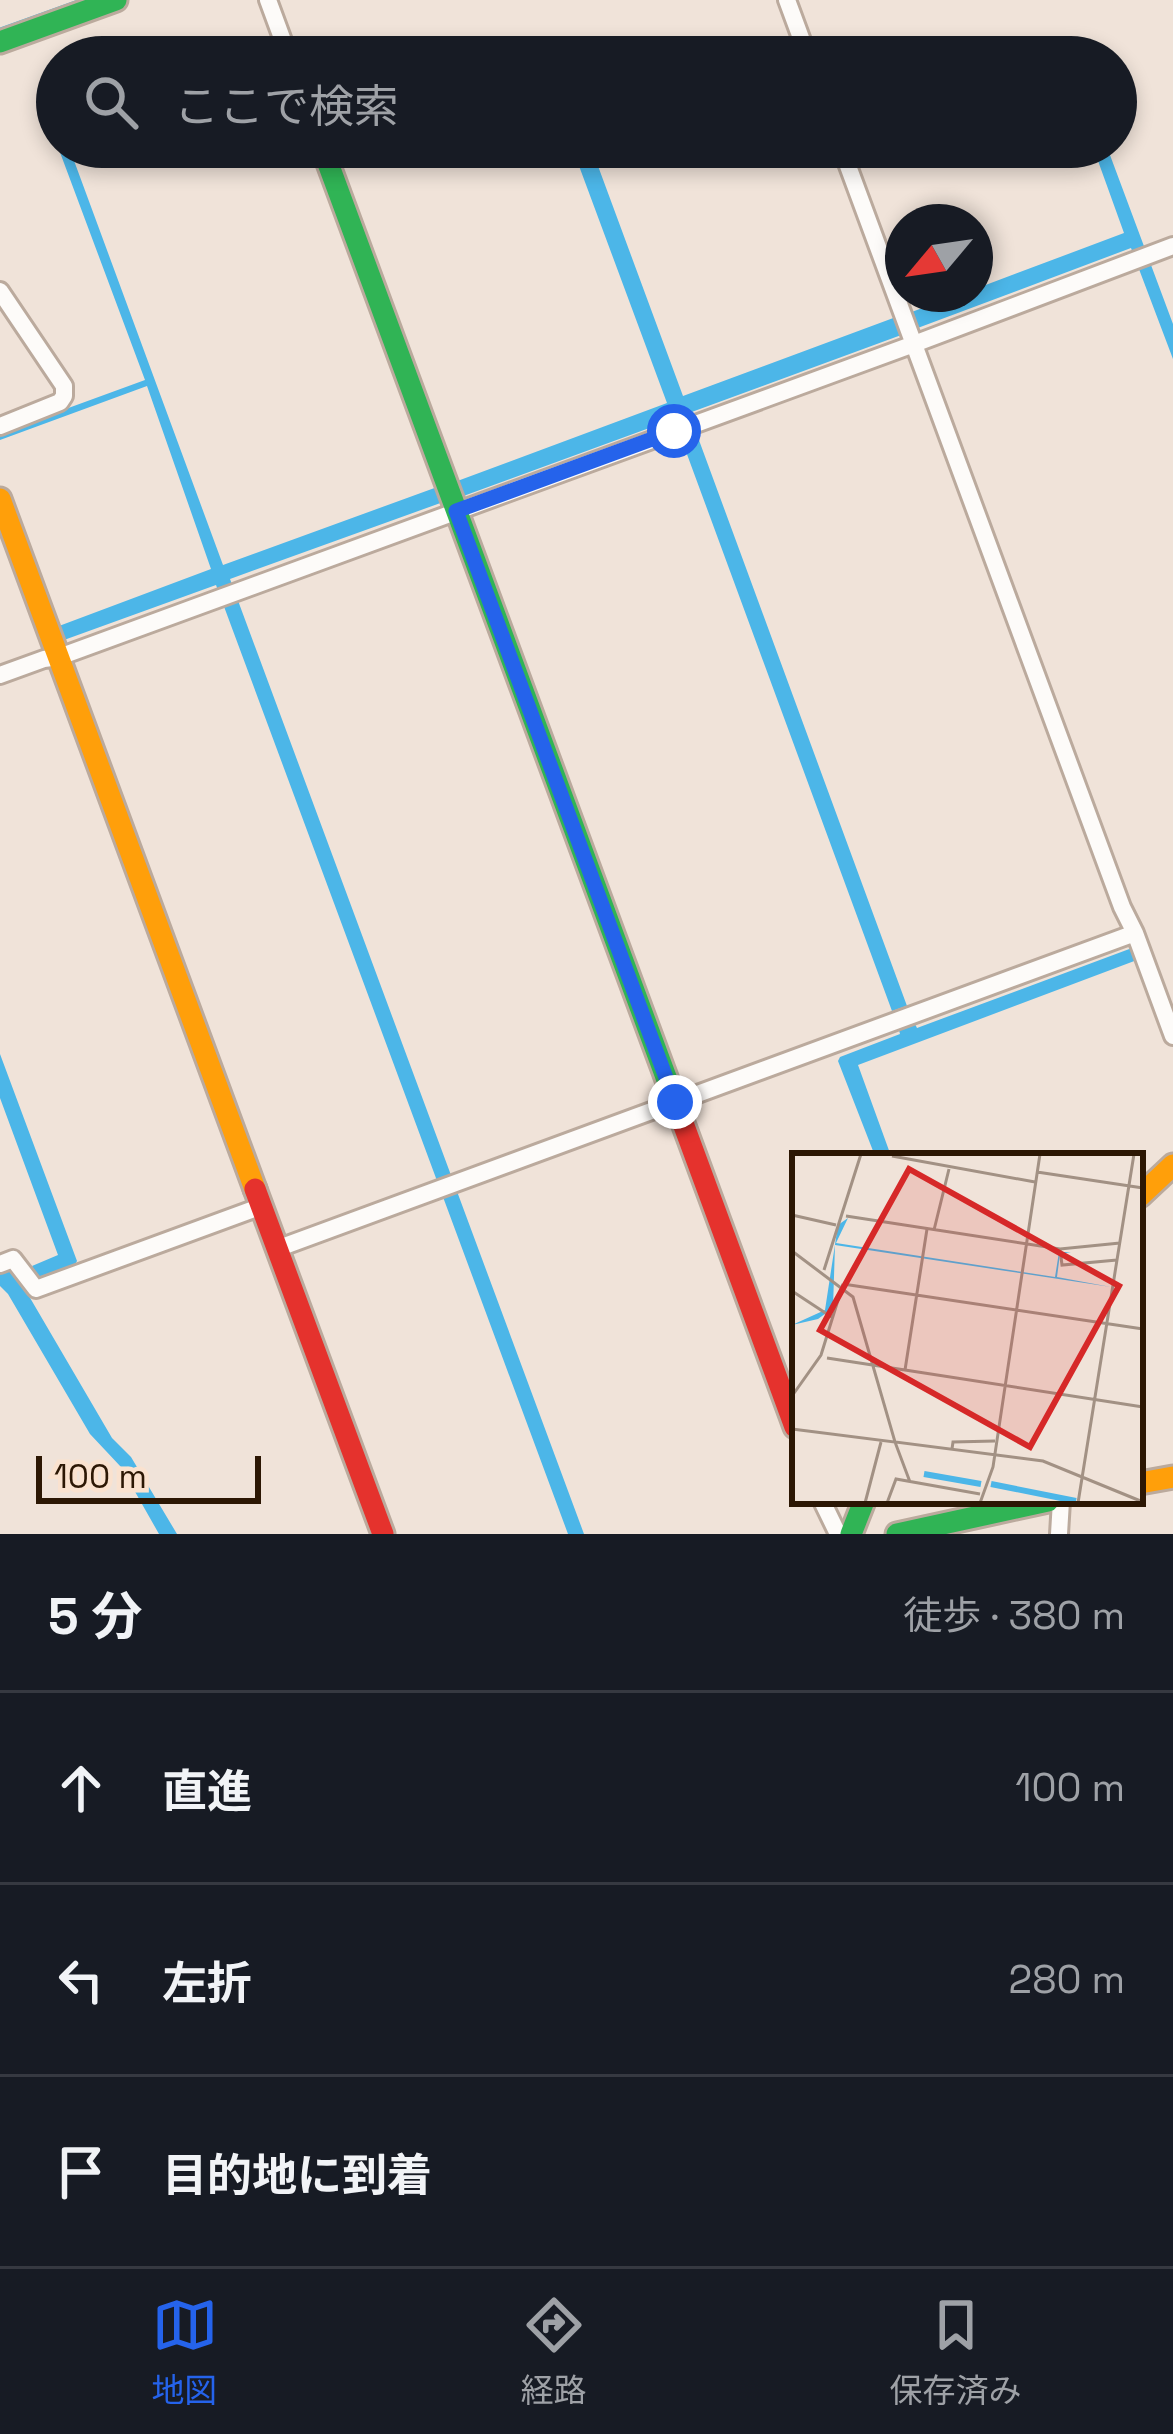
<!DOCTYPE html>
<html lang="ja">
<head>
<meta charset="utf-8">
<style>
  :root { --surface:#171b24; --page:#20242c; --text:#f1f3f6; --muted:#9ea1a6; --line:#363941; --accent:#2563eb }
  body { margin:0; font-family:"Space Grotesk","Noto Sans JP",sans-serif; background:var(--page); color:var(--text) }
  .compass { position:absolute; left:885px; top:204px; width:108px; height:108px; border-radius:50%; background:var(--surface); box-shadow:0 6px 18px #0003; rotate:241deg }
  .scale { position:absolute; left:36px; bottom:30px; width:225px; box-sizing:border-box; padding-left:12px; border:6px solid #2c1704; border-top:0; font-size:33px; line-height:42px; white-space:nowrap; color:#2c1704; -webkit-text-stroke:9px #fae2cf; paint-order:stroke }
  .stop { position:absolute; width:36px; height:36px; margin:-27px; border:9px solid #2563eb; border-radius:50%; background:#fff }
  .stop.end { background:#2563eb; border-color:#fff; box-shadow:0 3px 12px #0008 }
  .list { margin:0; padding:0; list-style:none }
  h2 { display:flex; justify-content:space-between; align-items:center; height:156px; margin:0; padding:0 48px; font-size:51px }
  h2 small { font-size:39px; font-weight:400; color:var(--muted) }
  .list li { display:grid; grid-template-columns:78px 1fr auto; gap:36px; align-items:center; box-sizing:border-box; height:192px; padding:0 48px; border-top:3px solid var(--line) }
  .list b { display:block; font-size:45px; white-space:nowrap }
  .list em { font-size:39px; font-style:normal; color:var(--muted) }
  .icon { flex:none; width:66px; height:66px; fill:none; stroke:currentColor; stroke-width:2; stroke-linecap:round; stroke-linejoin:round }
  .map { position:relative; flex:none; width:1173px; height:1534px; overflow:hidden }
  .search { position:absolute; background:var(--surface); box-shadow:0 6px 18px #0003; left:36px; right:36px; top:36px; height:132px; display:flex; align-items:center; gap:30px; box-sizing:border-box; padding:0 42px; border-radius:66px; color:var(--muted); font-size:45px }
  .sheet { height:732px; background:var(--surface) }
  nav { display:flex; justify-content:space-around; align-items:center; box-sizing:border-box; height:168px; border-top:3px solid var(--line); background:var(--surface); font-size:33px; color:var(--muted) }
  nav a { display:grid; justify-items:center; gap:6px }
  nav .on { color:var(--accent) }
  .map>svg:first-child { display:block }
</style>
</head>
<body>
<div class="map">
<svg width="1173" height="1534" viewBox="0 0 1173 1534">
  <rect width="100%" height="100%" fill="#f0e3d9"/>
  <path fill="#4cb6e8" d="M 58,147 L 69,147 L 223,565 L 440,486 L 446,501 L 230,579 L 584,1534 L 568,1534 L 216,585 L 64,640 L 59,626 L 211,569 L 147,386 L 0,440 L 0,433 L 145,380 Z
    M 572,147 L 591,147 L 683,396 L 896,317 L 904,334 L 689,413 L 907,1006 L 892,1011 L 674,419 L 458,498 L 452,483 L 667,403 Z
    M 1093,147 L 1107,147 L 1173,324 L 1173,359 L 1131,248 L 915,329 L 909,313 L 960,294 L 975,294 L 975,289 L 1124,233 Z
    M 1132,948 L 1137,960 L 858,1065 L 891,1156 L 875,1156 L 838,1061 L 840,1057 L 900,1034 L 898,1026 L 913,1020 L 917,1028 Z
    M 0,1054 L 77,1261 L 73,1268 L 40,1281 L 32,1266 L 58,1255 L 0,1098 Z
    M 0,1271 L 13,1271 L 19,1279 L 112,1438 L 131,1457 L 177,1534 L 159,1534 L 121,1467 L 90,1434 L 8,1294 L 0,1286 Z"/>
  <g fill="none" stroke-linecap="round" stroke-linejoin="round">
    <path stroke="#4cb6e8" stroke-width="4.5" d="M 0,30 L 83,0"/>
    <g stroke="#bbaa9d" stroke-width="22">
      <path id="street" d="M 268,0 L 289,57
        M 787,0 L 808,57
        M 841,147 L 1122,907 L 1135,933
        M 0,291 L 64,386 L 64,396 L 60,402 L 0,426
        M 0,675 L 44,659 L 59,657 L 914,344 L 1173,246
        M 279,1248 L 1135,933 L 1173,1036
        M 0,1264 L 13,1259 L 36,1289 L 262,1206
        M 822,1501 L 838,1534
        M 1059,1534 L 1061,1501"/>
    </g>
    <g stroke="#bbaa9d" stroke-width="27">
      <path id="fast" d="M 0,42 L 116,0
        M 322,147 L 680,1115
        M 851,1534 L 864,1501
        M 897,1534 L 1048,1501"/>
    </g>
    <g stroke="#bbaa9d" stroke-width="27">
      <path id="slow" d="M 0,499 L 255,1189
        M 1140,1196 L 1173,1165
        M 1140,1483 L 1173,1477"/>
    </g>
    <g stroke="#bbaa9d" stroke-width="27">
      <path id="jam" d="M 680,1115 L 795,1427
        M 255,1189 L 383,1534"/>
    </g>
    <use href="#street" stroke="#fdfbf9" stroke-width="16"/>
    <use href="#fast" stroke="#30b455" stroke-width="21"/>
    <use href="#slow" stroke="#ff9f0a" stroke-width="21"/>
    <use href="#jam" stroke="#e5322d" stroke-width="21"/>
  </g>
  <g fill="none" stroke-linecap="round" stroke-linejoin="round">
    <path stroke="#2563eb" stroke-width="15" d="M 674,431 L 456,511 L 675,1102"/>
  </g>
  <g transform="translate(792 1153)">
    <rect width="351" height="351" fill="#f0e3d9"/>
    <path d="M 56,65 L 44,90 L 263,124 L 267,99 L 279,99 L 268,101 L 265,124 L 319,134 L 43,92 L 41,155 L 26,166 L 0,172 L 33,157 L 46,72 Z" fill="#4cb6e8"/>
    <path fill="none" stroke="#4cb6e8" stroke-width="6" d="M 132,321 L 189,331M 199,331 L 284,348"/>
    <path fill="none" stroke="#a29184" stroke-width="3" d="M 100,3 L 243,29M 245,19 L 351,35M 0,62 L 44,72M 54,63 L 268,96 L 328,90M 142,77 L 157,16M 268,96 L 270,112 L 325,107M 0,98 L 61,144 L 103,289 L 251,308 L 351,349M 32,117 L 69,1M 51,131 L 351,176M 0,138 L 41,165M 35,205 L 113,217 L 135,76M 113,217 L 351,254M 0,243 L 29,202 L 51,131M 0,276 L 103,289 L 118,329M 160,296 L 161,289 L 203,288M 73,350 L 89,289M 95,350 L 104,326 L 188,341M 188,350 L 201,314 L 248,1M 286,350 L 342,1"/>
    <path fill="#d62828" fill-opacity="0.15" stroke="#d62828" stroke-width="6" d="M 117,16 L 327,133 L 238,294 L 28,177 Z"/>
    <rect width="351" height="351" fill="none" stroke="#2c1704" stroke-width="6"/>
  </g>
</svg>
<svg class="compass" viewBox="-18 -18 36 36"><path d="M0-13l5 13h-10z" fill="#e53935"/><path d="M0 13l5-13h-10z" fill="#9ea1a6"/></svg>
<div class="scale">100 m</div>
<div class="stop" style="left:674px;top:431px"></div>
<div class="stop end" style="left:675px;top:1102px"></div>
<div class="search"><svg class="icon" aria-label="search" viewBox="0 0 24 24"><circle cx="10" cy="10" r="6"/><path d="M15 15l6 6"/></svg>ここで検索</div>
</div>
<section class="sheet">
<h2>5 分<small>徒歩 · 380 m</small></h2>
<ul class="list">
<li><svg class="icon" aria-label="ahead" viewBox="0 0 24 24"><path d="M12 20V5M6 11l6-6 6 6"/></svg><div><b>直進</b></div><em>100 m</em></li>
<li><svg class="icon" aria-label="left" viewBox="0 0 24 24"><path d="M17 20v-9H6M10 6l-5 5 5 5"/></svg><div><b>左折</b></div><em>280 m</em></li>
<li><svg class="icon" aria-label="arrive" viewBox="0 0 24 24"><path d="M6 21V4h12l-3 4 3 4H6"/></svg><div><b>目的地に到着</b></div></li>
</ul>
</section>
<nav>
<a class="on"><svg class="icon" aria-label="map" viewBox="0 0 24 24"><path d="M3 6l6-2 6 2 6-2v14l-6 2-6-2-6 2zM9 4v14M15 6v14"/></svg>地図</a>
<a><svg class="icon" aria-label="directions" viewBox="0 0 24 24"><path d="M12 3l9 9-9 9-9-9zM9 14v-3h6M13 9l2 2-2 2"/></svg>経路</a>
<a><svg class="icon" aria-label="saved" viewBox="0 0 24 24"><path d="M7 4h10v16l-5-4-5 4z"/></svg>保存済み</a>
</nav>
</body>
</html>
